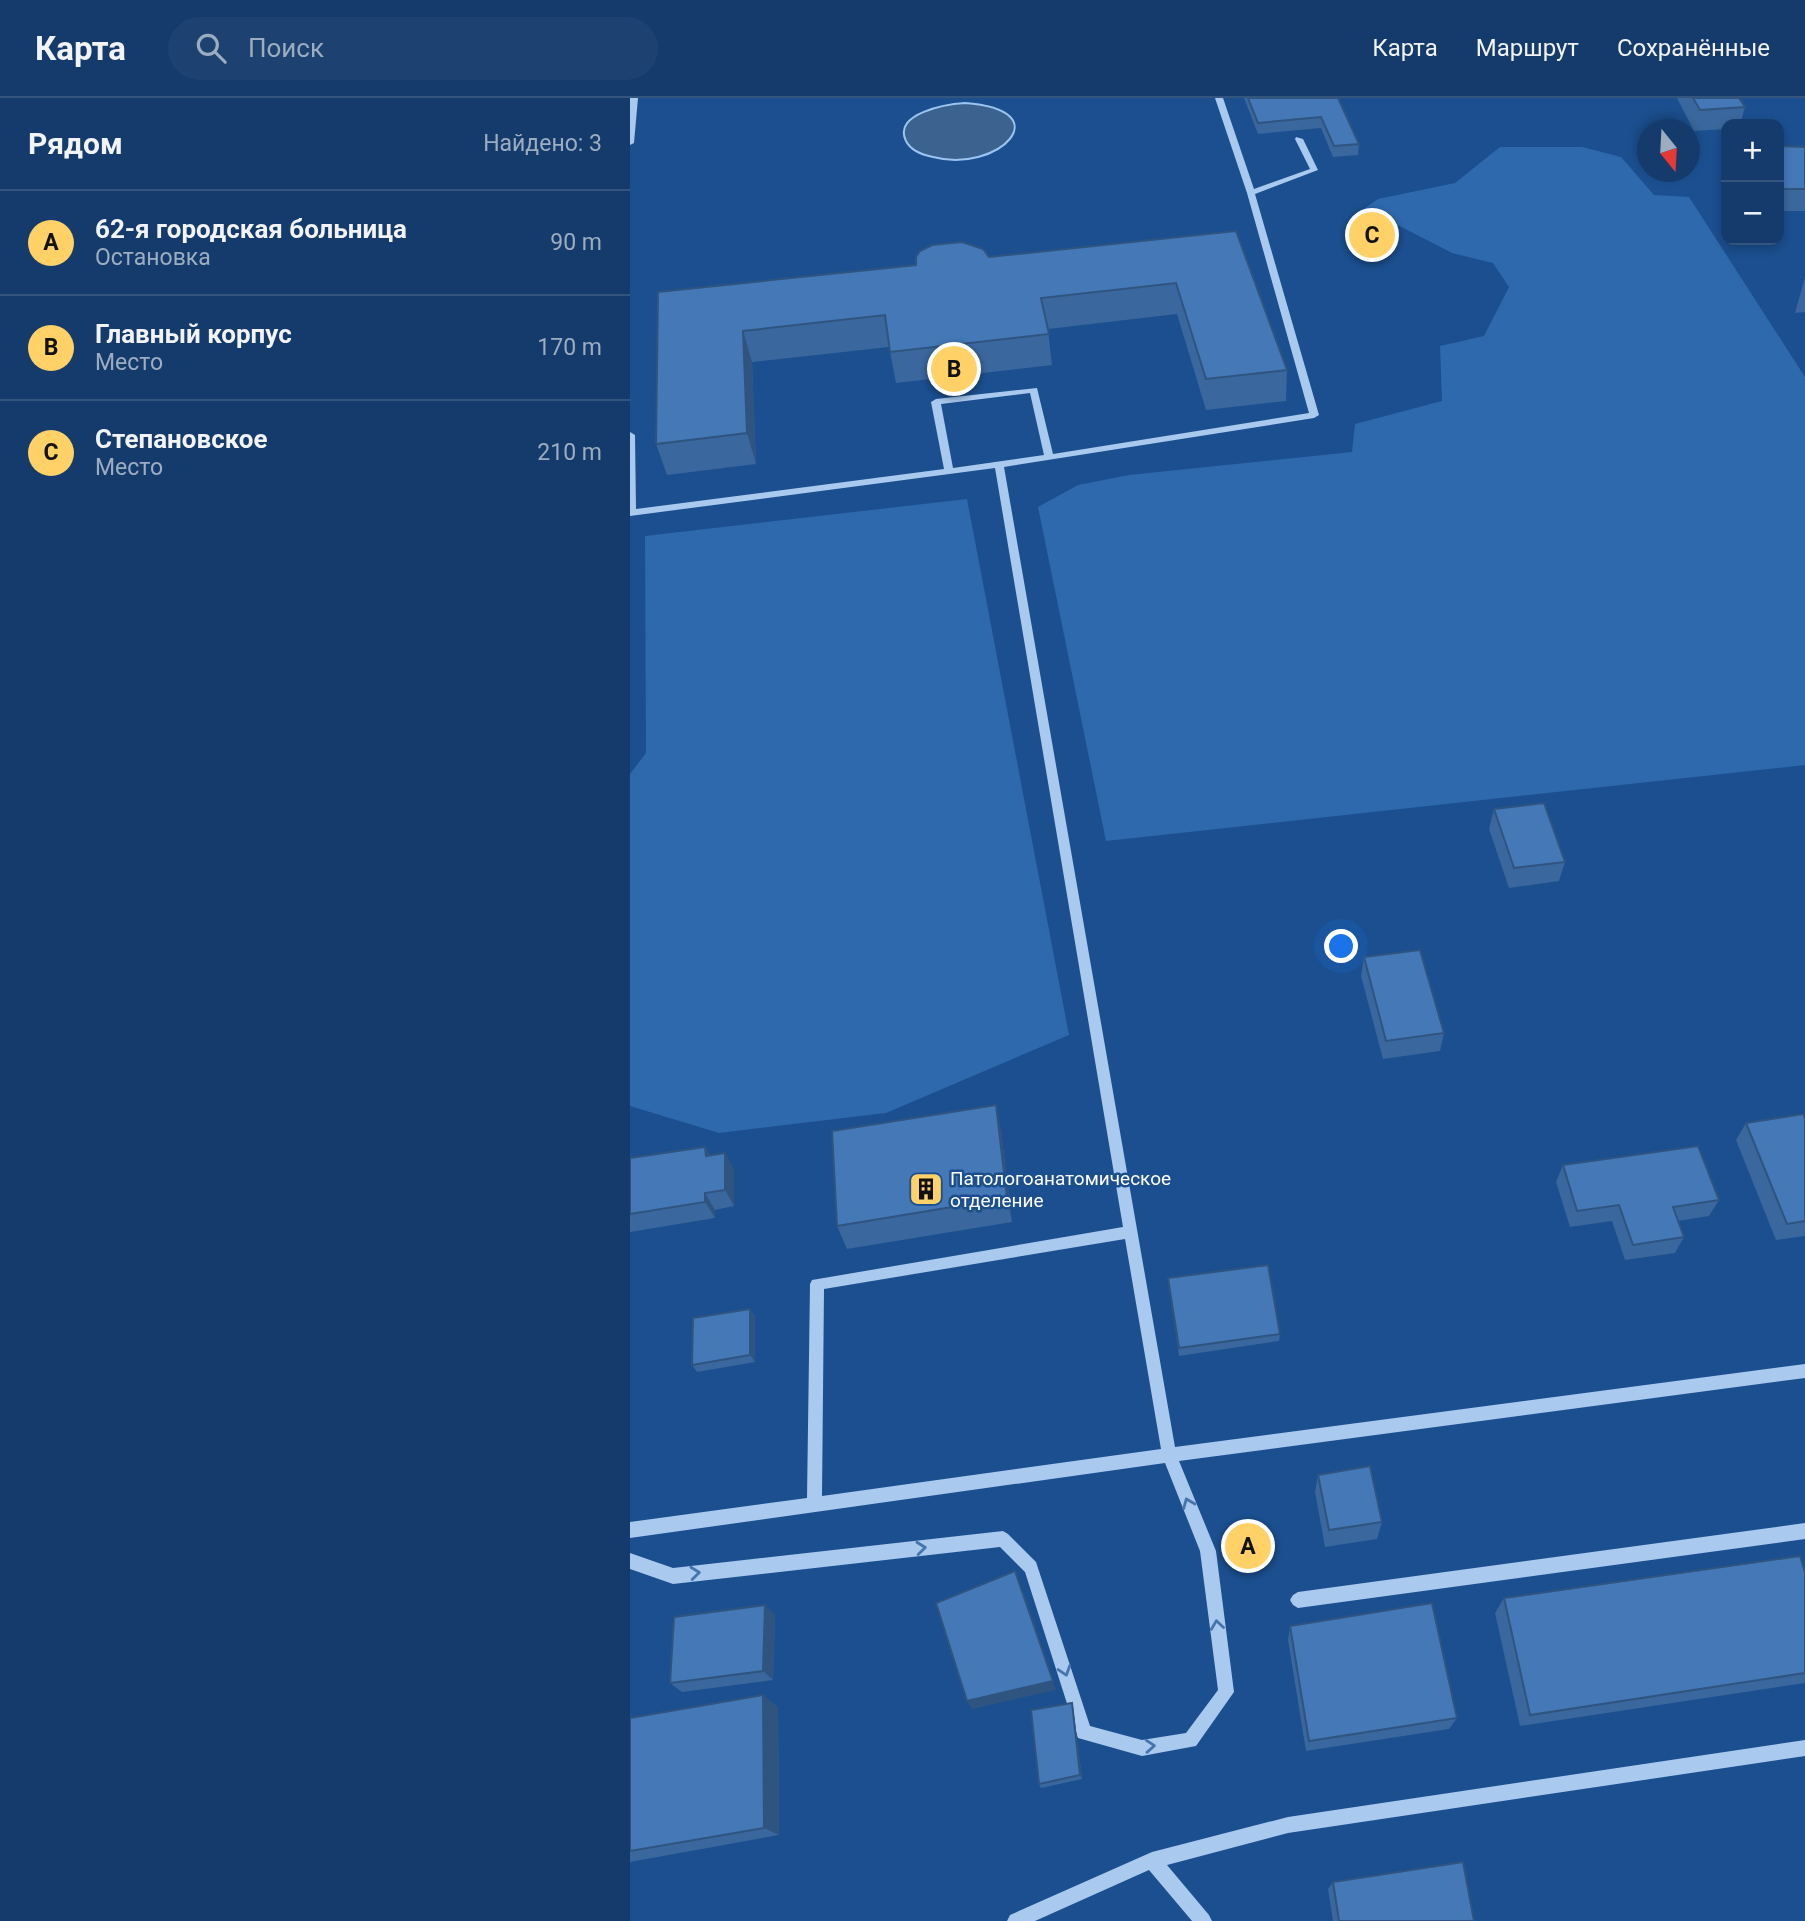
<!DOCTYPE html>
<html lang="ru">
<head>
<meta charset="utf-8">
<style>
  :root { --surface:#143b6b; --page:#1d4271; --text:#f1f3f6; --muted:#9dadc1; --line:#33557e; --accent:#ffd166 }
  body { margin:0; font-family:Roboto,sans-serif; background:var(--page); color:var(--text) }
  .controls { position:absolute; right:21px; top:21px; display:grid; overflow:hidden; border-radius:14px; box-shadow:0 4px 10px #0003 }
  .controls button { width:63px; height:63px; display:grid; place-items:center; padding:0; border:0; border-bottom:2px solid var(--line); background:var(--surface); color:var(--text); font:35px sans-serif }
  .compass { position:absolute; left:1007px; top:21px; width:63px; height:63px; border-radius:50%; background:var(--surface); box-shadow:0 4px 10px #0003; rotate:162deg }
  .you { position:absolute; left:712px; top:849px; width:24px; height:24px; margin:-18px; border:5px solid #fff; border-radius:50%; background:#1a73e8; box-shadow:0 0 0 10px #1a73e833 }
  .badge { display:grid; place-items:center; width:46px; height:46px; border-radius:50%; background:var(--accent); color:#111; font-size:23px; font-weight:700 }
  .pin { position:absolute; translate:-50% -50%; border:4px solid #fff; box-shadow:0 2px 7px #0006 }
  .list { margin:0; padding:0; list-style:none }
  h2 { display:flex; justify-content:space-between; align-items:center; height:91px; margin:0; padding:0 28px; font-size:30px }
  h2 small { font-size:23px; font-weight:400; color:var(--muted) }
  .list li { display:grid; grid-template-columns:46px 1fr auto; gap:21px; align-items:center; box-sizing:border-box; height:105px; padding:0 28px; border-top:2px solid var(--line) }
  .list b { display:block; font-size:26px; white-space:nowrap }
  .list p { margin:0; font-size:23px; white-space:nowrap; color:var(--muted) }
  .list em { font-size:23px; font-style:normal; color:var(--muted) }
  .icon { flex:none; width:38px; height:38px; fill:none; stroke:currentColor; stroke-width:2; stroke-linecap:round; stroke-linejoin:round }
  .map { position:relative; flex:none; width:1175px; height:1823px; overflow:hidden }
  header { display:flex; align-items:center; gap:42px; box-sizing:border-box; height:98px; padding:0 35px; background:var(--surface); border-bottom:2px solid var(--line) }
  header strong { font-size:33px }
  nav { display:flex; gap:38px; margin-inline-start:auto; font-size:24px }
  .search { width:490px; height:63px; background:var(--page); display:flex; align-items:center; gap:18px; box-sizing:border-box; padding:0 24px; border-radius:38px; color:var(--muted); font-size:26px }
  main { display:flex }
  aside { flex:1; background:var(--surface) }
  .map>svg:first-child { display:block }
</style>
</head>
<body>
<header>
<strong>Карта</strong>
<div class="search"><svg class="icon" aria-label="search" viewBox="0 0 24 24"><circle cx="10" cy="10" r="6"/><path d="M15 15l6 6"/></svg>Поиск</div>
<nav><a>Карта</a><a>Маршрут</a><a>Сохранённые</a></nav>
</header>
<main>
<aside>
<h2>Рядом<small>Найдено: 3</small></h2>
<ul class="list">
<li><span class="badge">A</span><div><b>62-я городская больница</b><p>Остановка</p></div><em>90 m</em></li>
<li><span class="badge">B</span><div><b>Главный корпус</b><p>Место</p></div><em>170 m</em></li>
<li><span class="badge">C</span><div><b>Степановское</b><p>Место</p></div><em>210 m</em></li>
</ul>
</aside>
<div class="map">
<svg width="1175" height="1823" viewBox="0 0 1175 1823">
  <rect width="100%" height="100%" fill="#1b4f8f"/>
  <path fill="#2e69ad" d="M 870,49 L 952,49 L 991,59 L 1024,97 L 1059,99 L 1175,279 L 1175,667 L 476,743 L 408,409 L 448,387 L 499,377 L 722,354 L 725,326 L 812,303 L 810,248 L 854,238 L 879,189 L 863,165 L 822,155 L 758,122 L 734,123 L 724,118 L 748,101 L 825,85 Z
    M 337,401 L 439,937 L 256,1015 L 89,1035 L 0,1008 L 0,676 L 16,655 L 15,438 Z"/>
  <path fill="#3c6290" stroke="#9cc4f0" stroke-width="2" d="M 335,5 C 432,12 368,76 303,59 C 293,57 281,53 276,43 C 262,15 318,6 335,5 Z"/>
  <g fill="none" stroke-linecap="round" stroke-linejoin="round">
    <path fill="#a9c9ee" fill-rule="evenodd" d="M 0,0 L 8,0 L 4,45 L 0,47 Z
      M 585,0 L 593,0 L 624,91 L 680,71 L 665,41 L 666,39 L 673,41 L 688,72 L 625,96 L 689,317 L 684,320 L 374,369 L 545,1349 L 1175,1266 L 1175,1280 L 549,1363 L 586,1453 L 604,1594 L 566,1648 L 512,1658 L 448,1640 L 395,1474 L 370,1449 L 43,1486 L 0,1471 L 0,1455 L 43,1470 L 373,1433 L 378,1436 L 406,1464 L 460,1628 L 512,1642 L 556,1635 L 588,1592 L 570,1453 L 535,1365 L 0,1440 L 0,1424 L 177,1400 L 180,1186 L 182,1182 L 493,1129 L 365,370 L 0,418 L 0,334 L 5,337 L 6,411 L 314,371 L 301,304 L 306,301 L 407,290 L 423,356 L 679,315 L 617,95 ZM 400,295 L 414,357 L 323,370 L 311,306 ZM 495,1141 L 531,1351 L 192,1398 L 194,1191 Z
      M 1175,1425 L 1175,1441 L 668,1510 L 663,1507 L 660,1502 L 663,1497 L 668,1494 Z
      M 1175,1642 L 1175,1658 L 658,1735 L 537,1767 L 579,1817 L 582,1823 L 562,1823 L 519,1772 L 405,1823 L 377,1823 L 380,1817 L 522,1754 L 658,1719 Z"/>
  </g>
  <path fill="#3a679d" d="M 614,0 L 708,0 L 729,46 L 728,57 L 703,59 L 691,30 L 628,36 Z
    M 1047,0 L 1109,0 L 1115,9 L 1110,26 L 1096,26 L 1096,31 L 1064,33 Z
    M 1149,48 L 1175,49 L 1175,113 L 1149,113 Z
    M 606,133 L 657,272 L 656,303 L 576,312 L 547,216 L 418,231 L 422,267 L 266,285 L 259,249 L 122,264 L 126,366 L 37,377 L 26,346 L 28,194 Z
    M 1175,179 L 1175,214 L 1165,215 Z
    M 864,711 L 935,764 L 929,783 L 879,790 L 859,731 Z
    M 734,859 L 814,935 L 810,953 L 753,961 L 731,878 Z
    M 1175,1021 L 1175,1138 L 1146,1142 L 1106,1042 L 1116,1025 Z
    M 371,1032 L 382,1124 L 217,1151 L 207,1128 Z
    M 75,1049 L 80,1057 L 95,1055 L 104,1072 L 104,1108 L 85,1112 L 85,1120 L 0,1134 L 0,1060 Z
    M 933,1067 L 1089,1102 L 1079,1118 L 1048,1123 L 1054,1139 L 1045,1155 L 995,1162 L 982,1123 L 940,1129 L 926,1084 Z
    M 538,1180 L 650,1236 L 649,1243 L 549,1258 Z
    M 120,1211 L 125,1219 L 125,1264 L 67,1274 L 62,1267 Z
    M 688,1377 L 752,1424 L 747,1441 L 695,1449 L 685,1394 Z
    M 1175,1474 L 1175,1585 L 890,1628 L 865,1515 L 874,1500 Z
    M 145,1517 L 143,1582 L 52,1594 L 40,1585 Z
    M 660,1528 L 827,1620 L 819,1631 L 676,1653 L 658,1542 Z
    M 442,1605 L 443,1609 L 452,1681 L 411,1690 L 409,1686 Z
    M 148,1609 L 149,1737 L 0,1764 L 0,1620 Z
    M 703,1784 L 844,1823 L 703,1823 L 698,1791 Z"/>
  <path fill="#305480" d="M 113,233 L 122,264 L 126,366 L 117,335 Z
    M 366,1007 L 371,1032 L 382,1124 L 377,1100 Z
    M 75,1049 L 85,1066 L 76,1058 Z
    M 95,1055 L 104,1072 L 104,1108 L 95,1092 Z
    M 75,1095 L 85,1112 L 85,1120 L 75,1104 Z
    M 120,1211 L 125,1219 L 125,1264 L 120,1257 Z
    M 385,1473 L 426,1592 L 342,1611 L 337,1603 Z
    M 135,1507 L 145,1517 L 143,1582 L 133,1573 Z
    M 133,1597 L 148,1609 L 149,1737 L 134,1730 Z
    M 442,1605 L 443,1609 L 452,1681 L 450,1677 Z"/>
  <path fill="#4478b7" stroke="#305480" stroke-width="2" d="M 618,0 L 708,0 L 729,46 L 704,48 L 691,19 L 628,25 Z
    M 1063,0 L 1109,0 L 1115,9 L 1070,12 Z
    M 1149,48 L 1175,49 L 1175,91 L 1149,91 Z
    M 606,133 L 657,272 L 576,281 L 546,185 L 411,200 L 419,236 L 260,254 L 255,217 L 113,233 L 117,335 L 26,346 L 28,194 L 286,167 L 286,159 L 290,153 L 302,147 L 332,144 L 353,151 L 359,159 Z
    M 914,705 L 935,764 L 884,770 L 864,711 Z
    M 790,852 L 814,935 L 756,943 L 734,859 Z
    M 366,1007 L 377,1100 L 207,1128 L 202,1033 Z
    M 1173,1016 L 1175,1021 L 1175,1123 L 1157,1126 L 1116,1025 Z
    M 1068,1048 L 1089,1102 L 1043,1109 L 1054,1139 L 1003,1147 L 989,1107 L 947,1113 L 933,1067 Z
    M 75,1049 L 76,1058 L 95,1055 L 95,1092 L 75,1095 L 75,1104 L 0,1116 L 0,1060 Z
    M 638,1167 L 650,1236 L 549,1250 L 538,1180 Z
    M 120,1211 L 120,1257 L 62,1267 L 63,1220 Z
    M 740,1368 L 752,1424 L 699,1432 L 688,1377 Z
    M 1170,1458 L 1175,1474 L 1175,1575 L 900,1617 L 874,1500 Z
    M 385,1473 L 423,1583 L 337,1603 L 306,1505 Z
    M 802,1505 L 827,1620 L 679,1643 L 660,1528 Z
    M 135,1507 L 133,1573 L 40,1585 L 44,1519 Z
    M 133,1597 L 134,1730 L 0,1753 L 0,1620 Z
    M 442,1605 L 450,1677 L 409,1686 L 401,1612 Z
    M 833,1764 L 844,1823 L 709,1823 L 703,1784 Z"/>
  <defs><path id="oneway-chevron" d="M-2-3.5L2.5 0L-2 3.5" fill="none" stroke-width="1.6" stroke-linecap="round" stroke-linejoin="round" transform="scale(1.75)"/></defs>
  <g stroke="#4674ac">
    <use href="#oneway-chevron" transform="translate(558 1405) rotate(-112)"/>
    <use href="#oneway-chevron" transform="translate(291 1450) rotate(-6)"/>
    <use href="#oneway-chevron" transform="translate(65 1475) rotate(-6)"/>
    <use href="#oneway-chevron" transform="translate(587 1527) rotate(-98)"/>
    <use href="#oneway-chevron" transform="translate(435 1573) rotate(72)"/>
    <use href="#oneway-chevron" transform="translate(520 1648) rotate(-4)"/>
  </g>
  <defs>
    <g id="building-square" transform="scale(1.75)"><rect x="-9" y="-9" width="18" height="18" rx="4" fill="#ffd166" stroke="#1b4f8f"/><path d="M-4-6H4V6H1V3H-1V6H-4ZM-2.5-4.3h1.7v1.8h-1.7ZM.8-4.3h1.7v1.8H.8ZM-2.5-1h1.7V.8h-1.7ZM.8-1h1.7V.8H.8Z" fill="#111"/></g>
  </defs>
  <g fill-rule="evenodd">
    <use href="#building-square" x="296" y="1091"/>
  </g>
  <g text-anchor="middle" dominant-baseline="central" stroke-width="5" stroke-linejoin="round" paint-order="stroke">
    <g font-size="19" fill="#fff" stroke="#1b4f8f" text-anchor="start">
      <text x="320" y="1080">Патологоанатомическое<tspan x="320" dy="22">отделение</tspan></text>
    </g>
  </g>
</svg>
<div class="controls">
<button>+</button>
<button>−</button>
</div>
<svg class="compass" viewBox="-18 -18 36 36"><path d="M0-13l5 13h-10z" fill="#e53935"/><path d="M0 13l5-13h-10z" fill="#9dadc1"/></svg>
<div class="you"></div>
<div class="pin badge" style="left:618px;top:1448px">A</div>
<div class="pin badge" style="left:324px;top:271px">B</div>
<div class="pin badge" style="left:742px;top:137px">C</div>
</div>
</main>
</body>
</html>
